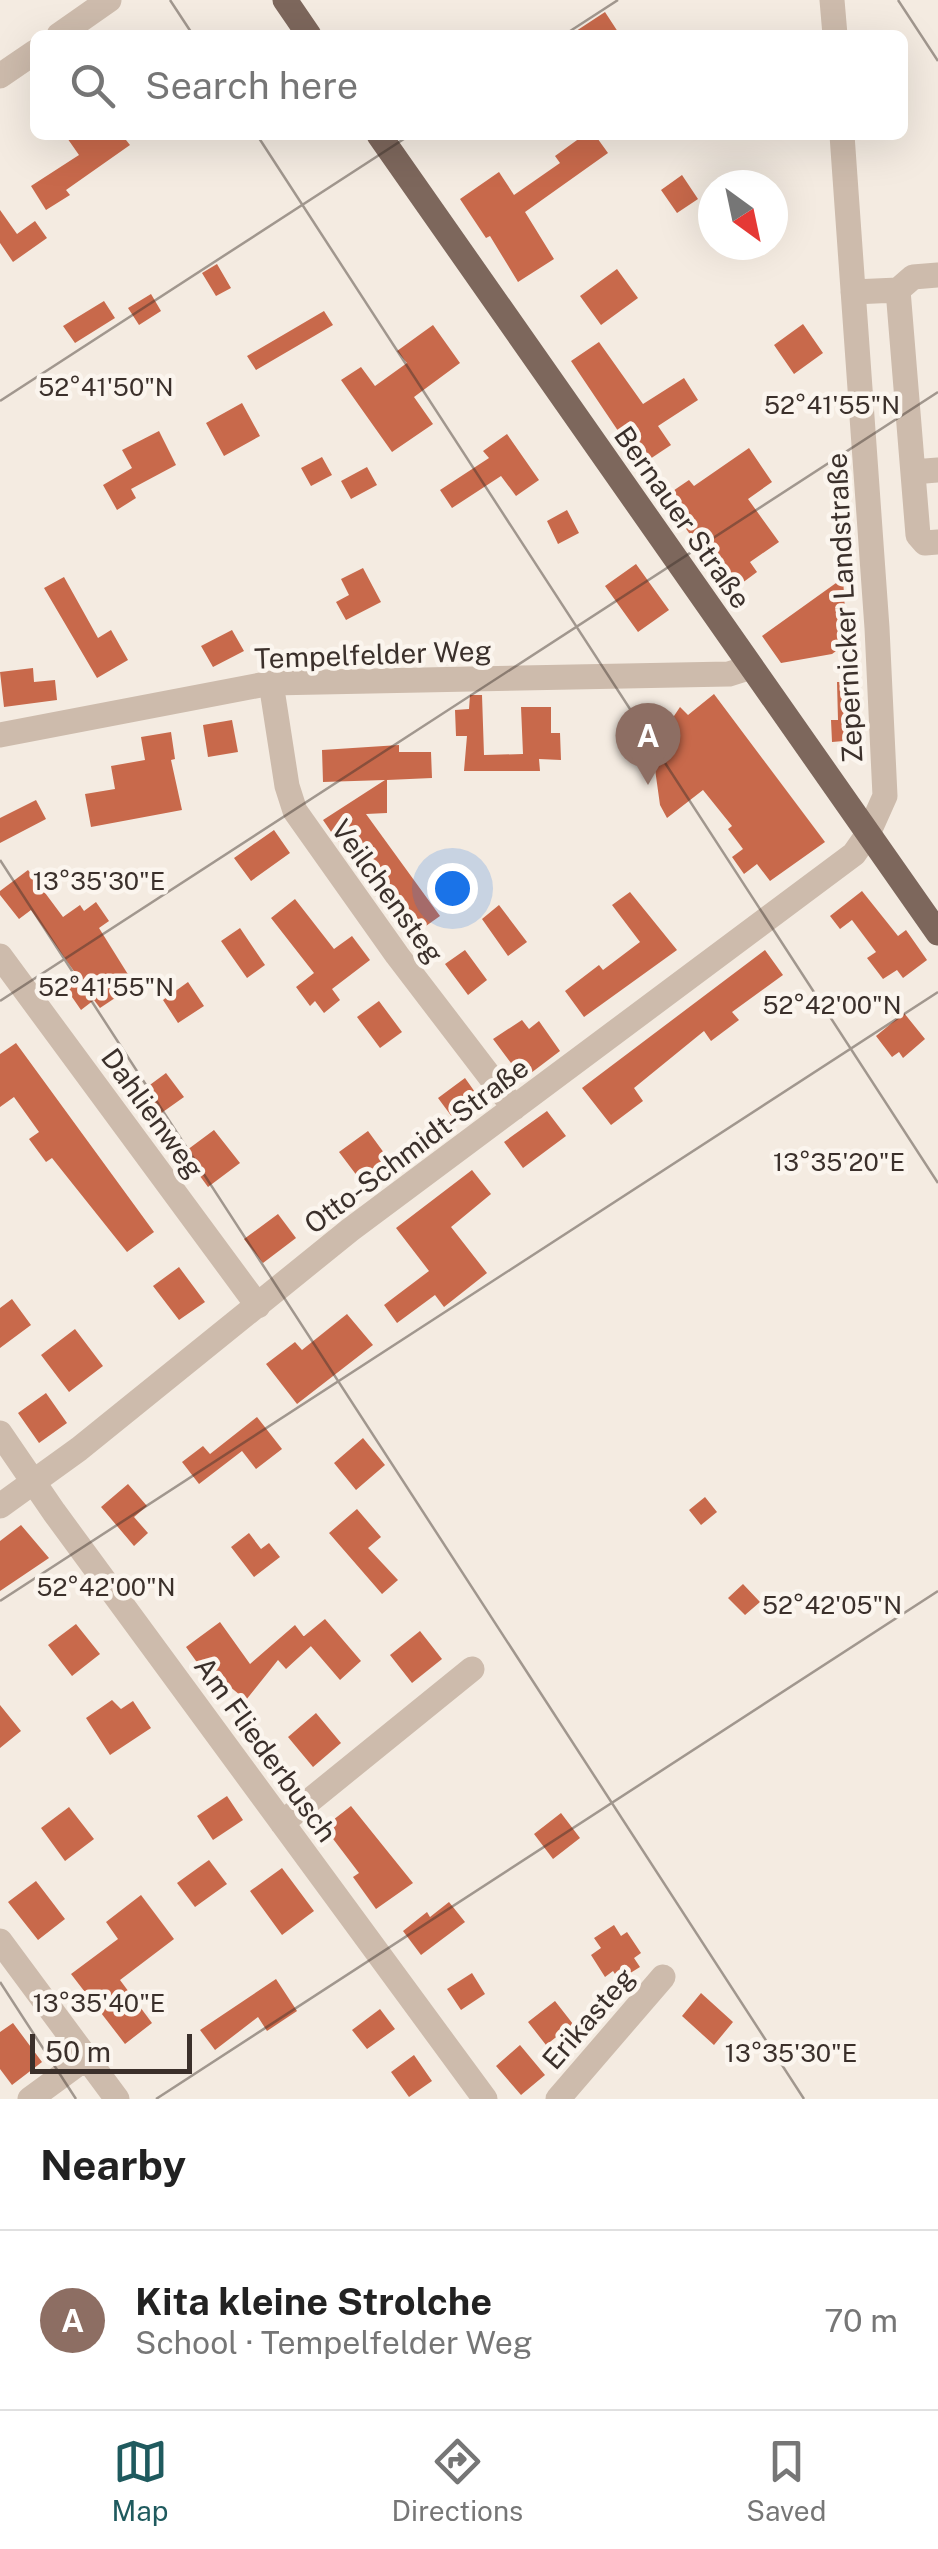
<!DOCTYPE html>
<html lang="en">
<head>
<meta charset="utf-8">
<style>
  :root { --surface:#fff; --page:#f6f6f6; --text:#222; --muted:#767676; --line:#e0e0e0; --accent:#1f5a5e }
  body { margin:0; font-family:"Public Sans",sans-serif; background:var(--page); color:var(--text) }
  .compass { position:absolute; left:698px; top:170px; width:90px; height:90px; border-radius:50%; background:var(--surface); box-shadow:0 10px 40px #0002; rotate:147deg }
  .scale { position:absolute; left:30px; bottom:25px; width:162px; box-sizing:border-box; padding-left:10px; border:5px solid #3b302b; border-top:0; font-size:28px; line-height:35px; white-space:nowrap; color:#3b302b; -webkit-text-stroke:8px #fbf5ee; paint-order:stroke }
  .you { position:absolute; left:452px; top:888px; width:35px; height:35px; margin:-25px; border:8px solid #fff; border-radius:50%; background:#1a73e8; box-shadow:0 0 0 15px #1a73e833 }
  .badge { display:grid; place-items:center; width:65px; height:65px; border-radius:50%; background:var(--accent); color:#fff; font-size:32px; font-weight:700 }
  .pin { position:absolute; translate:-50% -82px; filter:drop-shadow(0 2px 5px #0008) }
  .pin::after { content:''; position:absolute; top:52px; width:35px; height:30px; background:inherit; clip-path:polygon(0 0,100% 0,50% 100%) }
  .list { margin:0; padding:0; list-style:none }
  h2 { display:flex; justify-content:space-between; align-items:center; height:130px; margin:0; padding:0 40px; font-size:42px }
  h2 small { font-size:32px; font-weight:400; color:var(--muted) }
  .list li { display:grid; grid-template-columns:65px 1fr auto; gap:30px; align-items:center; box-sizing:border-box; height:180px; padding:0 40px; border-top:2px solid var(--line) }
  .list b { display:block; font-size:38px; white-space:nowrap }
  .list p { margin:0; font-size:32px; white-space:nowrap; color:var(--muted) }
  .list em { font-size:32px; font-style:normal; color:var(--muted) }
  .icon { flex:none; width:55px; height:55px; fill:none; stroke:currentColor; stroke-width:2; stroke-linecap:round; stroke-linejoin:round }
  .map { position:relative; flex:none; width:938px; height:2099px; overflow:hidden }
  .search { position:absolute; background:var(--surface); box-shadow:0 10px 40px #0002; left:30px; right:30px; top:30px; height:110px; display:flex; align-items:center; gap:25px; box-sizing:border-box; padding:0 35px; border-radius:15px; color:var(--muted); font-size:38px }
  .sheet { height:310px; background:var(--surface) }
  nav { display:flex; justify-content:space-around; align-items:center; box-sizing:border-box; height:140px; border-top:2px solid var(--line); background:var(--surface); font-size:28px; color:var(--muted) }
  nav a { display:grid; justify-items:center; gap:5px }
  nav .on { color:var(--accent) }
  .map>svg:first-child { display:block }
</style>
</head>
<body>
<div class="map">
<svg width="938" height="2099" viewBox="0 0 938 2099">
  <rect width="100%" height="100%" fill="#f4ebe1"/>
  <path fill="#c8694b" d="M 605,12 L 620,35 L 570,35 Z
    M 65,135 L 122,135 L 130,145 L 66,190 L 70,195 L 46,210 L 31,186 L 79,155 Z
    M 584,135 L 595,135 L 608,153 L 525,212 L 554,259 L 518,282 L 490,236 L 486,238 L 460,199 L 499,172 L 514,195 L 560,163 L 555,156 Z
    M 682,175 L 698,199 L 677,213 L 661,190 Z
    M 0,210 L 17,234 L 35,221 L 47,238 L 13,262 L 0,243 Z
    M 217,264 L 231,288 L 216,296 L 202,273 Z
    M 617,269 L 638,298 L 601,325 L 580,296 Z
    M 151,294 L 161,311 L 139,325 L 128,308 Z
    M 104,301 L 115,318 L 75,343 L 63,326 Z
    M 324,311 L 333,325 L 256,370 L 247,356 Z
    M 803,324 L 823,353 L 794,374 L 774,345 Z
    M 433,325 L 460,363 L 414,397 L 433,424 L 392,452 L 341,380 L 361,367 L 375,386 L 407,363 L 397,351 Z
    M 599,342 L 643,404 L 684,378 L 698,400 L 658,426 L 671,445 L 641,465 L 571,361 Z
    M 242,403 L 260,436 L 224,456 L 206,423 Z
    M 159,431 L 176,465 L 131,489 L 136,498 L 117,510 L 103,485 L 132,468 L 122,450 Z
    M 507,434 L 539,480 L 516,496 L 501,476 L 452,508 L 440,490 L 489,458 L 483,451 Z
    M 749,448 L 772,482 L 748,499 L 779,542 L 750,562 L 757,572 L 730,592 L 664,497 L 689,480 L 694,486 Z
    M 322,457 L 332,475 L 311,486 L 301,468 Z
    M 367,467 L 377,485 L 351,499 L 341,481 Z
    M 567,510 L 579,533 L 558,544 L 547,521 Z
    M 636,564 L 669,610 L 638,632 L 605,586 Z
    M 363,568 L 381,602 L 346,620 L 336,602 L 349,595 L 341,579 Z
    M 64,577 L 98,638 L 111,630 L 128,660 L 97,678 L 44,588 Z
    M 843,578 L 847,643 L 832,654 L 781,663 L 762,636 Z
    M 232,630 L 244,651 L 213,667 L 201,646 Z
    M 33,668 L 34,682 L 55,680 L 57,700 L 4,707 L 0,672 Z
    M 837,682 L 853,682 L 855,740 L 832,742 L 831,720 L 838,720 Z
    M 714,694 L 825,842 L 770,881 L 757,864 L 744,874 L 732,857 L 743,849 L 728,829 L 732,826 L 703,790 L 667,818 L 660,805 L 654,762 L 662,734 L 680,707 L 688,715 Z
    M 470,695 L 482,695 L 484,755 L 523,754 L 521,707 L 551,707 L 551,733 L 560,733 L 561,760 L 539,759 L 540,771 L 464,771 L 467,736 L 456,736 L 455,710 L 469,709 Z
    M 232,720 L 238,752 L 208,757 L 203,725 Z
    M 171,732 L 175,759 L 171,760 L 182,810 L 91,827 L 85,794 L 115,789 L 111,766 L 145,760 L 141,737 Z
    M 399,745 L 399,752 L 431,752 L 432,778 L 387,780 L 387,813 L 366,814 L 440,916 L 416,933 L 386,890 L 376,897 L 341,840 L 338,842 L 323,820 L 385,780 L 323,782 L 322,750 Z
    M 36,800 L 46,819 L 0,843 L 0,818 Z
    M 274,830 L 290,853 L 251,881 L 234,858 Z
    M 28,870 L 63,917 L 80,905 L 84,911 L 96,902 L 109,921 L 99,928 L 129,976 L 121,981 L 127,990 L 100,1008 L 94,1000 L 81,1010 L 63,984 L 76,974 L 31,910 L 19,919 L 0,895 L 0,891 Z
    M 862,891 L 898,936 L 906,930 L 927,960 L 903,978 L 897,970 L 883,979 L 867,958 L 876,952 L 852,920 L 840,929 L 830,916 Z
    M 630,892 L 677,950 L 584,1017 L 565,991 L 599,965 L 603,970 L 640,942 L 612,905 Z
    M 295,899 L 334,949 L 352,936 L 370,960 L 332,989 L 340,1000 L 324,1013 L 315,1001 L 310,1006 L 296,987 L 314,973 L 271,918 Z
    M 499,905 L 527,942 L 508,956 L 482,919 Z
    M 240,928 L 265,965 L 247,978 L 221,941 Z
    M 465,950 L 487,980 L 468,995 L 445,964 Z
    M 765,950 L 783,975 L 732,1012 L 739,1020 L 711,1041 L 704,1031 L 634,1088 L 643,1101 L 611,1125 L 582,1088 Z
    M 188,982 L 204,1006 L 178,1023 L 163,1000 Z
    M 379,1001 L 402,1032 L 380,1048 L 357,1017 Z
    M 904,1013 L 925,1039 L 903,1058 L 899,1052 L 892,1057 L 876,1036 Z
    M 522,1020 L 529,1029 L 539,1021 L 560,1051 L 523,1079 L 493,1039 Z
    M 16,1043 L 154,1232 L 127,1252 L 52,1158 L 46,1162 L 29,1139 L 39,1132 L 14,1097 L 0,1107 L 0,1054 Z
    M 166,1073 L 184,1097 L 160,1114 L 143,1090 Z
    M 465,1078 L 482,1102 L 455,1121 L 438,1098 Z
    M 547,1111 L 566,1136 L 523,1168 L 504,1142 Z
    M 214,1130 L 240,1163 L 208,1187 L 183,1153 Z
    M 368,1131 L 398,1172 L 370,1193 L 339,1152 Z
    M 472,1170 L 491,1194 L 451,1227 L 487,1273 L 444,1307 L 435,1295 L 397,1323 L 384,1305 L 429,1271 L 396,1228 Z
    M 278,1214 L 296,1238 L 263,1263 L 244,1239 Z
    M 179,1267 L 205,1302 L 179,1320 L 153,1286 Z
    M 12,1299 L 31,1325 L 0,1348 L 0,1308 Z
    M 347,1314 L 373,1345 L 297,1404 L 266,1364 L 295,1342 L 302,1350 Z
    M 75,1329 L 103,1366 L 69,1392 L 41,1355 Z
    M 46,1393 L 67,1423 L 39,1443 L 18,1413 Z
    M 257,1417 L 282,1449 L 256,1469 L 242,1451 L 199,1484 L 182,1462 L 203,1446 L 210,1454 Z
    M 363,1438 L 385,1465 L 356,1490 L 334,1463 Z
    M 128,1484 L 147,1506 L 134,1517 L 148,1533 L 134,1546 L 101,1507 Z
    M 705,1497 L 717,1512 L 701,1525 L 689,1510 Z
    M 357,1509 L 381,1537 L 368,1548 L 398,1580 L 382,1594 L 329,1533 Z
    M 21,1525 L 49,1558 L 0,1591 L 0,1541 Z
    M 249,1533 L 261,1549 L 269,1543 L 280,1557 L 254,1577 L 231,1547 Z
    M 743,1584 L 760,1602 L 745,1615 L 728,1598 Z
    M 325,1619 L 361,1661 L 340,1680 L 303,1637 Z
    M 220,1622 L 250,1664 L 295,1625 L 311,1646 L 286,1669 L 278,1660 L 246,1700 L 211,1671 L 206,1675 L 186,1647 Z
    M 76,1624 L 100,1654 L 72,1676 L 48,1645 Z
    M 420,1631 L 442,1659 L 412,1683 L 390,1655 Z
    M 112,1700 L 121,1709 L 133,1701 L 151,1728 L 110,1755 L 86,1718 Z
    M 0,1705 L 21,1731 L 0,1748 Z
    M 316,1713 L 341,1743 L 313,1767 L 288,1737 Z
    M 227,1796 L 243,1820 L 213,1840 L 197,1816 Z
    M 351,1806 L 413,1883 L 376,1909 L 353,1877 L 359,1873 L 324,1827 Z
    M 69,1807 L 94,1839 L 65,1861 L 41,1828 Z
    M 561,1813 L 580,1838 L 553,1859 L 534,1834 Z
    M 209,1860 L 227,1884 L 195,1907 L 177,1883 Z
    M 282,1868 L 314,1911 L 282,1935 L 250,1891 Z
    M 36,1881 L 65,1919 L 38,1940 L 8,1902 Z
    M 141,1895 L 174,1939 L 120,1980 L 152,2023 L 125,2044 L 71,1974 L 118,1939 L 106,1922 Z
    M 449,1902 L 465,1922 L 421,1955 L 403,1931 L 427,1912 L 430,1917 Z
    M 614,1925 L 621,1936 L 627,1932 L 641,1953 L 634,1958 L 640,1967 L 619,1980 L 613,1971 L 605,1977 L 591,1955 L 601,1948 L 594,1938 Z
    M 472,1973 L 485,1994 L 461,2010 L 447,1989 Z
    M 276,1979 L 297,2011 L 267,2031 L 258,2017 L 215,2050 L 200,2030 Z
    M 701,1993 L 733,2022 L 714,2045 L 682,2016 Z
    M 555,2001 L 573,2024 L 546,2045 L 528,2022 Z
    M 380,2009 L 395,2029 L 367,2049 L 352,2030 Z
    M 13,2023 L 42,2062 L 12,2085 L 0,2069 L 0,2032 Z
    M 520,2045 L 545,2075 L 521,2095 L 496,2066 Z
    M 414,2055 L 432,2081 L 409,2097 L 391,2072 Z"/>
  <g fill="none" stroke-linecap="round" stroke-linejoin="round">
    <path stroke="#cdbbac" stroke-width="25" d="M 832,0 L 835,35
      M 59,35 L 109,0
      M 0,76 L 35,52
      M 898,290 L 918,535 L 925,543 L 938,542
      M 853,292 L 898,290 L 913,277 L 938,275
      M 913,472 L 938,470
      M 271,683 L 287,786 L 295,811 L 397,955 L 514,1108
      M 0,735 L 271,683 L 729,674 L 751,667
      M 0,956 L 258,1306
      M 0,1433 L 54,1512 L 485,2099
      M 0,1506 L 79,1449 L 350,1230 L 854,854 L 868,834 L 885,796 L 877,628 L 842,135
      M 282,1823 L 472,1669
      M 0,1941 L 117,2099
      M 30,2099 L 86,2058
      M 558,2099 L 663,1977"/>
    <path stroke="#7d675c" stroke-width="25" d="M 285,0 L 309,35
      M 379,135 L 938,933"/>
  </g>
  <path fill="none" stroke="#3b302b" stroke-width="2.5" stroke-opacity="0.45" d="M 170,0 L 193,35M 898,0 L 938,61M 564,35 L 618,0M 257,135 L 938,1183M 0,401 L 410,135M 0,860 L 804,2099M 0,1001 L 938,392M 0,1601 L 938,992M 0,1982 L 76,2099M 156,2099 L 938,1591"/>
  <g text-anchor="middle" dominant-baseline="central" stroke-width="9" stroke-linejoin="round" paint-order="stroke">
    <g font-size="28" fill="#3b302b" stroke="#fbf5ee">
      <text transform="translate(683 517) rotate(55)">Bernauer Straße</text>
      <text transform="translate(844 608) rotate(-93)">Zepernicker Landstraße</text>
      <text transform="translate(373 654) rotate(-2)">Tempelfelder Weg</text>
      <text transform="translate(388 891) rotate(54)">Veilchensteg</text>
      <text transform="translate(153 1113) rotate(54)">Dahlienweg</text>
      <text transform="translate(416 1145) rotate(-37)">Otto-Schmidt-Straße</text>
      <text transform="translate(266 1749) rotate(54)">Am Fliederbusch</text>
      <text transform="translate(588 2018) rotate(-49)">Erikasteg</text>
    </g>
  </g>
  <g font-size="25" text-anchor="middle" fill="#3b302b" stroke="#fbf5ee" stroke-width="9" stroke-linejoin="round" paint-order="stroke">
    <text x="106" y="396">52°41'50"N</text>
    <text x="832" y="414">52°41'55"N</text>
    <text x="99" y="890">13°35'30"E</text>
    <text x="106" y="996">52°41'55"N</text>
    <text x="832" y="1014">52°42'00"N</text>
    <text x="839" y="1171">13°35'20"E</text>
    <text x="106" y="1596">52°42'00"N</text>
    <text x="832" y="1614">52°42'05"N</text>
    <text x="99" y="2012">13°35'40"E</text>
    <text x="791" y="2062">13°35'30"E</text>
  </g>
</svg>
<svg class="compass" viewBox="-18 -18 36 36"><path d="M0-13l5 13h-10z" fill="#e53935"/><path d="M0 13l5-13h-10z" fill="#767676"/></svg>
<div class="scale">50 m</div>
<div class="you"></div>
<div class="pin badge" style="left:648px;top:785px;background:#8d6e63">A</div>
<div class="search"><svg class="icon" aria-label="search" viewBox="0 0 24 24"><circle cx="10" cy="10" r="6"/><path d="M15 15l6 6"/></svg>Search here</div>
</div>
<section class="sheet">
<h2>Nearby<small></small></h2>
<ul class="list">
<li><span class="badge" style="background:#8d6e63">A</span><div><b>Kita kleine Strolche</b><p>School · Tempelfelder Weg</p></div><em>70 m</em></li>
</ul>
</section>
<nav>
<a class="on"><svg class="icon" aria-label="map" viewBox="0 0 24 24"><path d="M3 6l6-2 6 2 6-2v14l-6 2-6-2-6 2zM9 4v14M15 6v14"/></svg>Map</a>
<a><svg class="icon" aria-label="directions" viewBox="0 0 24 24"><path d="M12 3l9 9-9 9-9-9zM9 14v-3h6M13 9l2 2-2 2"/></svg>Directions</a>
<a><svg class="icon" aria-label="saved" viewBox="0 0 24 24"><path d="M7 4h10v16l-5-4-5 4z"/></svg>Saved</a>
</nav>
</body>
</html>
